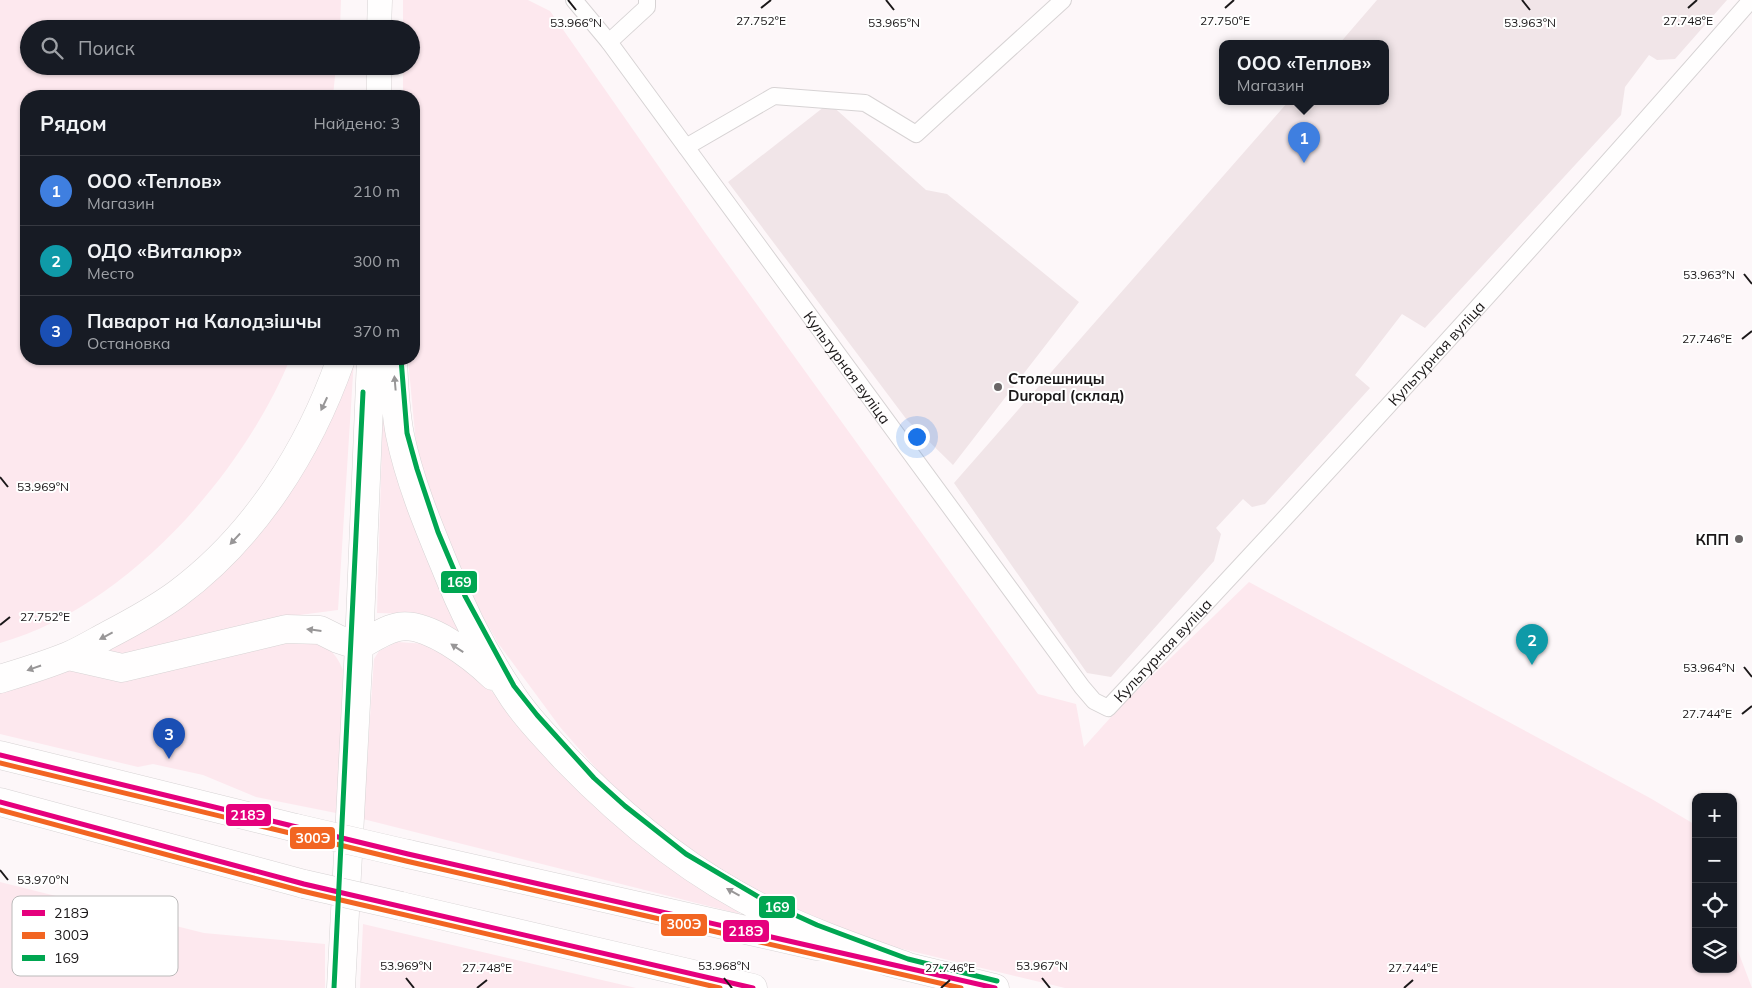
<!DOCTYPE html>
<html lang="ru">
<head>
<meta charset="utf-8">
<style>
  :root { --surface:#171b24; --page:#20242c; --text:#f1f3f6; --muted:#9ea1a6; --line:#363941; --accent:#6a6667 }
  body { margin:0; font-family:Mulish,sans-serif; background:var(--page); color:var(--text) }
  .controls { position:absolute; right:15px; bottom:15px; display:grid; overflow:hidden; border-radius:10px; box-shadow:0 1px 4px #0004 }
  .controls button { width:45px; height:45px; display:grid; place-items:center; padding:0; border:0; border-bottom:1px solid var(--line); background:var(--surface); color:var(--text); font:25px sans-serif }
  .you { position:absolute; left:916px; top:436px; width:18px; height:18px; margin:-12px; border:4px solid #fff; border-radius:50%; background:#1a73e8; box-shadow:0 0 0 8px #1a73e833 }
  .badge { display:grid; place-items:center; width:32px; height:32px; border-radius:50%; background:var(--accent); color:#fff; font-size:16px; font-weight:700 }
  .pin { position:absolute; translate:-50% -41px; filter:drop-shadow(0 1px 2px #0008) }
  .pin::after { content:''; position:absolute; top:26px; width:18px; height:15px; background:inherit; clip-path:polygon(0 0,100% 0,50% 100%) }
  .popup { position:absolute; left:1219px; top:40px; width:170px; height:65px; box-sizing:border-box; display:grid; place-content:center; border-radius:10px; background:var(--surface); filter:drop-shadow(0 1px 4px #0005); font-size:16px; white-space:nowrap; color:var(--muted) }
  .popup b { font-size:19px; color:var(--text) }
  .popup::after { content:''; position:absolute; left:50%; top:100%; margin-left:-10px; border:10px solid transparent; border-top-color:var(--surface) }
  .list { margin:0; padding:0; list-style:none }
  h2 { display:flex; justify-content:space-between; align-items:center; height:65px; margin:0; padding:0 20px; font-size:21px }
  h2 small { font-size:16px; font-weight:400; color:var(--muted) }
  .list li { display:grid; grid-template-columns:32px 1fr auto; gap:15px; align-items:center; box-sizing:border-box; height:70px; padding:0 20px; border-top:1px solid var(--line) }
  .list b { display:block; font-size:19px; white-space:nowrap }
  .list p { margin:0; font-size:16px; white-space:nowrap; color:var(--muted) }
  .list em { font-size:16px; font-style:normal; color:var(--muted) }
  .icon { flex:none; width:28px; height:28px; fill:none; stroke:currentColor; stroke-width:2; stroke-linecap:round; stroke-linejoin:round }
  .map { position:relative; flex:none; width:1752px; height:988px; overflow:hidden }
  .search { position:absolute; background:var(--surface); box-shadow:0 1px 4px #0004; left:20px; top:20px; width:400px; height:55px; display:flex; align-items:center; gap:12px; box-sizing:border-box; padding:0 18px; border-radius:28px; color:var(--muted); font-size:19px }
  .panel { position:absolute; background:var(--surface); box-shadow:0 1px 4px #0004; left:20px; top:90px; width:400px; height:275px; border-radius:20px }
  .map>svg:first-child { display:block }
</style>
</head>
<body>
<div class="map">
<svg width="1752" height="988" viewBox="0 0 1752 988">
  <rect width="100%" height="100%" fill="#fdf7f9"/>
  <path fill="#f1e5e8" d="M 1377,0 L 1727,0 L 1675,59 L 1657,60 L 1649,55 L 1625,87 L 1621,115 L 1425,328 L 1402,314 L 1355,375 L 1370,388 L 1265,504 L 1252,507 L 1243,499 L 1216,528 L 1221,534 L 1214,561 L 1111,677 L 1087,673 L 954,483 L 1288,102 L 1385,102 L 1385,44 L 1339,44 Z
    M 829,103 L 926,190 L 947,194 L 1079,302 L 953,465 L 907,420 L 728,182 Z"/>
  <path fill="#fde8ee" d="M 0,0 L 341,0 L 340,29 L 29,29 L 29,66 L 336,66 L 333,96 L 26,96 L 26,359 L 290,359 C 242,476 125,608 0,643 Z
    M 403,0 L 528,0 L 550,11 L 706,234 L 1038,694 L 1076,704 L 1084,747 L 1120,707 L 1249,582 L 1650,798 L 1694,824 L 1696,827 L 1696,969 L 1733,969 L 1733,938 L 1752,988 L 1065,988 L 890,946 L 774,903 L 708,865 L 622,798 L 560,727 L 498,643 L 473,599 L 450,549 L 417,455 L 408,359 L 414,359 L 414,96 L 403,96 L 403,66 L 411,66 L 411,29 L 403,29 Z
    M 354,359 L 338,610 L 269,619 L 118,656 L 109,655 L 99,646 L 212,575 Z
    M 384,374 L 476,650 L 412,614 L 377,613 Z
    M 303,635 C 322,643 335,649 343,670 L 341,814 L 256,797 L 203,775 L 153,764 L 138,767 L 0,734 L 0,685 L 27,677 Z
    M 397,642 L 427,644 L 475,675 L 520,719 L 740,914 L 363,819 L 374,659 L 379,651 Z
    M 0,882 L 204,933 L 325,944 L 325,988 L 0,988 Z
    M 363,924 L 636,988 L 360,988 Z"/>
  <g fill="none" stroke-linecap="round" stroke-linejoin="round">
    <g stroke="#d7d3d4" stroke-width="18">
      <g id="minor">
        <path id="s1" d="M 574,0 L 609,42 L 1082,687 L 1094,701 L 1108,708 C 1326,476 1541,240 1751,0"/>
        <path d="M 609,42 L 647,7 L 647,0"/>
        <path d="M 686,147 L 774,96 L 865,103 L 916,134 L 1063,0"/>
      </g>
    </g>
    <g stroke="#d7d3d4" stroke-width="25">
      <path id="secondary" d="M 379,29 L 380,0
        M 379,96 L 379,66"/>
    </g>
    <g stroke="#d7d3d4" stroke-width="29">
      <path id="trunk" d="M 393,359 C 394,384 395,410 400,435 C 409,479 427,523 444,564 C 461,607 482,650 508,689 C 523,714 545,736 565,758 C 624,819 690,874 768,911 C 812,933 859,949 906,966
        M 69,656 L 122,668 L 286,629 L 320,630 L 338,639 L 359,646 C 371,639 384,630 398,627 C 427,621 473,657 493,676
        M 0,679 C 23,672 46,665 68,656 C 82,650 95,642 108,635 C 131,623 155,610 177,594 C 255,536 309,450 341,359
        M 0,755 L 296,828
        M 0,802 L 304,884
        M 408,854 L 817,946
        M 401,906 L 753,988
        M 888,962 L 995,988
        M 341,988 L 359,646 L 371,359"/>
    </g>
    <use href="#minor" stroke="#fffefe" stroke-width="16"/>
    <use href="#secondary" stroke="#fffefe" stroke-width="24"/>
    <use href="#trunk" stroke="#fffefe" stroke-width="28"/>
    <g stroke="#d7d3d4" stroke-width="29" stroke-linecap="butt">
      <path id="trunk-bridge" d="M 296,828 L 408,854
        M 304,884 L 401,906"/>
    </g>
    <use href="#trunk-bridge" stroke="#fffefe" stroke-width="28"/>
    <g stroke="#fff" stroke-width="9">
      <path id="bus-1" d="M 0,755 L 408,854 L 995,988
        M 0,802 L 304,884 L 753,988"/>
    </g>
    <g stroke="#fff" stroke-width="9">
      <path id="bus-2" d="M 0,763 L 406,861 L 961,988
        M 0,810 L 302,891 L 720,988"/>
    </g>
    <g stroke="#fff" stroke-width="9">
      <path id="bus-3" d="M 401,359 L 407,433 L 417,469 L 438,532 L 465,596 L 514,686 L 537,715 L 594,778 L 625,806 L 686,854 L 769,903 L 817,925 L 908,959 L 997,981
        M 334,988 L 363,392"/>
    </g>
    <use href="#bus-1" stroke="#e5007d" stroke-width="5"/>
    <use href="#bus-2" stroke="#f26522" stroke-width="5"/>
    <use href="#bus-3" stroke="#00a651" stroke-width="5"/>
  </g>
  <defs><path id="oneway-solid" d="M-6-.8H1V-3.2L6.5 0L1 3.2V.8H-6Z" transform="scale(1.25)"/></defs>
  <g fill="#989697">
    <use href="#oneway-solid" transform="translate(395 383) rotate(-95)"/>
    <use href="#oneway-solid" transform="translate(324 404) rotate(115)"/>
    <use href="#oneway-solid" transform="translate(235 539) rotate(133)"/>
    <use href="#oneway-solid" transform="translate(314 630) rotate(-173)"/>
    <use href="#oneway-solid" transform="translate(106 636) rotate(152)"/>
    <use href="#oneway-solid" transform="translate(457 648) rotate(-147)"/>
    <use href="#oneway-solid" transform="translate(34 668) rotate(161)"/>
    <use href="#oneway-solid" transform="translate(733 892) rotate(-151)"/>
  </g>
  <path fill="none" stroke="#1b1819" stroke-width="2" d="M 568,0 L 576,10M 886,0 L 894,10M 1522,0 L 1530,10M 761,8 L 771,0M 1225,8 L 1234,0M 1688,8 L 1697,0M 1744,274 L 1752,284M 1742,339 L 1752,331M 0,477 L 8,487M 0,625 L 10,617M 1744,667 L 1752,677M 1742,714 L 1752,706M 0,870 L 8,880M 406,978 L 414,988M 724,978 L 732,988M 1042,978 L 1050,988M 477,988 L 487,980M 941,988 L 950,980M 1404,988 L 1413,980"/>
  <g fill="#6a6667" stroke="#fff" stroke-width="2">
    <circle cx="998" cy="387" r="5"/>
    <circle cx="1739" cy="539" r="5"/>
  </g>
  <g text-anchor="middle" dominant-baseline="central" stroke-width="4" stroke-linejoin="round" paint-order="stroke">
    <g font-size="15" fill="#1b1819" stroke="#fff">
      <text stroke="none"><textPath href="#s1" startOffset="1372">Культурная вуліца</textPath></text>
      <text stroke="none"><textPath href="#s1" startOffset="458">Культурная вуліца</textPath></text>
      <text stroke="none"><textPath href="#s1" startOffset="968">Культурная вуліца</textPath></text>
    </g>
    <g font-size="15" font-weight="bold" fill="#1b1819" stroke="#fff" text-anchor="start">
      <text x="1008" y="378">Столешницы<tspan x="1008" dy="17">Duropal (склад)</tspan></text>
      <text x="1729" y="539" text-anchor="end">КПП</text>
    </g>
  </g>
  <rect x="12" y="896" width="166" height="80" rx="8" fill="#fff" stroke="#bbbaba" stroke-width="1"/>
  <rect x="22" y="910" width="23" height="6" fill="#e5007d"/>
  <rect x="22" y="932" width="23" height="7" fill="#f26522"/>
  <rect x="22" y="955" width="23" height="6" fill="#00a651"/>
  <g font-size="14" fill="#1b1819">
    <text x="54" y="918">218Э</text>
    <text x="54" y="940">300Э</text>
    <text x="54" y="963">169</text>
  </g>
  <g font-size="12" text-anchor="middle" fill="#1b1819" stroke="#fff" stroke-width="4" stroke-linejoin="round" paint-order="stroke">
    <text x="761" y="25">27.752°E</text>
    <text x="1225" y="25">27.750°E</text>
    <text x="1688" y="25">27.748°E</text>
    <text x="1530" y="27">53.963°N</text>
    <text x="576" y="27">53.966°N</text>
    <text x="894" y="27">53.965°N</text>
    <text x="1709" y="279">53.963°N</text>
    <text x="1707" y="343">27.746°E</text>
    <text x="43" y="491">53.969°N</text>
    <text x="45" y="621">27.752°E</text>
    <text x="1709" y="672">53.964°N</text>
    <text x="1707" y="718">27.744°E</text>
    <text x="43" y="884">53.970°N</text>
    <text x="406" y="970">53.969°N</text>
    <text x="724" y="970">53.968°N</text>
    <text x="1042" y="970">53.967°N</text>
    <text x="487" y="972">27.748°E</text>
    <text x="950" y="972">27.746°E</text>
    <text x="1413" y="972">27.744°E</text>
  </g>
  <g stroke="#fff" stroke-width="2">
    <rect x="440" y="570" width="38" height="24" rx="5" fill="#00a651"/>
    <rect x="225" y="803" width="47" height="24" rx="5" fill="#e5007d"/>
    <rect x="289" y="826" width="47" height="24" rx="5" fill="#f26522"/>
    <rect x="758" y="895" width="38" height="24" rx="5" fill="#00a651"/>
    <rect x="660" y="913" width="48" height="24" rx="5" fill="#f26522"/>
    <rect x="722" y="919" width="48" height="24" rx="5" fill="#e5007d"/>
  </g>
  <g font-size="14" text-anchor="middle" font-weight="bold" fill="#fff">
    <text x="459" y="587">169</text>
    <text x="248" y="820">218Э</text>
    <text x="313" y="843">300Э</text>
    <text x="777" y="912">169</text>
    <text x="684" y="929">300Э</text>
    <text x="746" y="936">218Э</text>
  </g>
</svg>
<div class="controls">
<button>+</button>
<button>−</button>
<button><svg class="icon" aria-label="locate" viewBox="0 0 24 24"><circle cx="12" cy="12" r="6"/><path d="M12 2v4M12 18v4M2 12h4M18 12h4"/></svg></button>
<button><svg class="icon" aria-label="layers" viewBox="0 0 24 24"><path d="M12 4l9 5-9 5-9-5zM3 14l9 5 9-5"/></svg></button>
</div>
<div class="you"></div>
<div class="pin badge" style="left:1304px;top:163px;background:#3f7fe0">1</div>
<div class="popup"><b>ООО «Теплов»</b>Магазин</div>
<div class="pin badge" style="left:1532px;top:665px;background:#0f9aa8">2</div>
<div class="pin badge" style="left:169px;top:759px;background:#1a4fb4">3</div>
<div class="search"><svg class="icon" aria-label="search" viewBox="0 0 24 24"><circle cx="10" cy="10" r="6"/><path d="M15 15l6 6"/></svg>Поиск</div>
<section class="panel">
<h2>Рядом<small>Найдено: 3</small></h2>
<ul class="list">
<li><span class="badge" style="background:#3f7fe0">1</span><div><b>ООО «Теплов»</b><p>Магазин</p></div><em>210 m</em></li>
<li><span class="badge" style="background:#0f9aa8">2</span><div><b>ОДО «Виталюр»</b><p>Место</p></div><em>300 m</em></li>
<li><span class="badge" style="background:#1a4fb4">3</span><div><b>Паварот на Калодзішчы</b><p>Остановка</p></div><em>370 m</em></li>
</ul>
</section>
</div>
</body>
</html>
